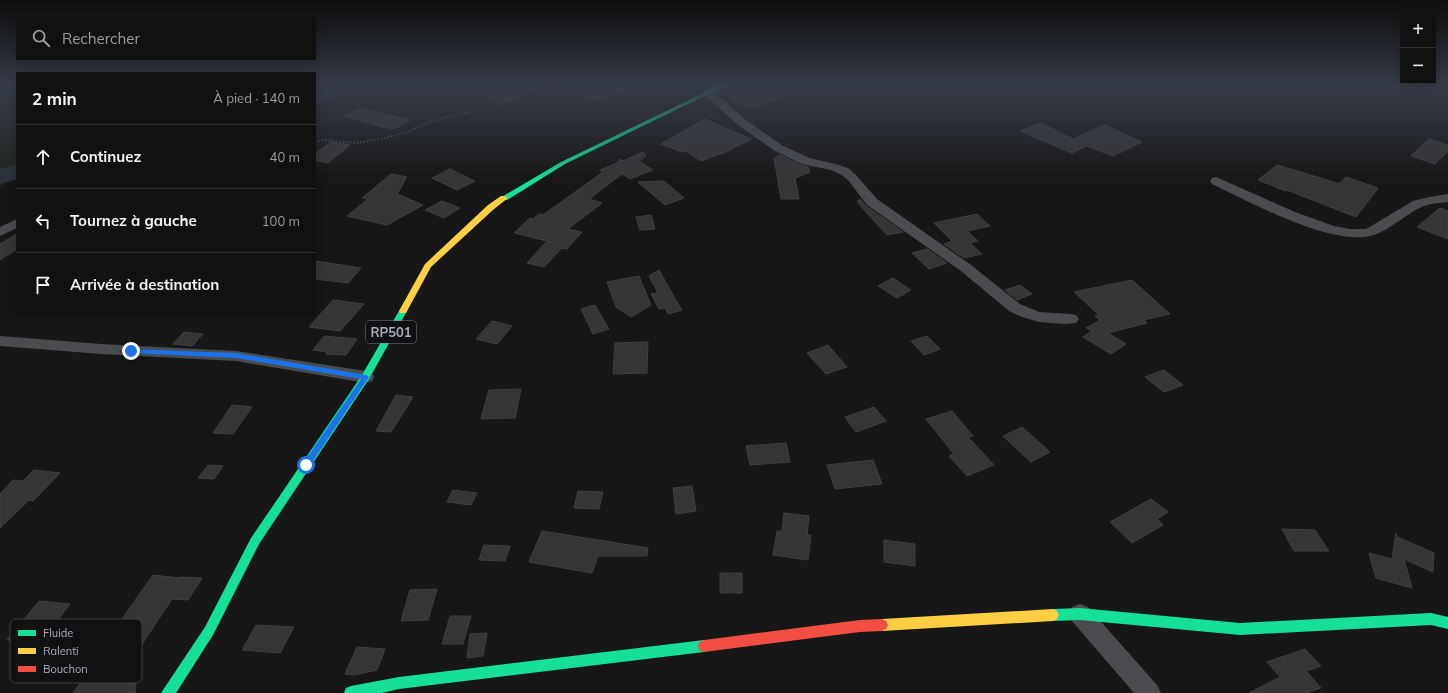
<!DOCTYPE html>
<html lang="fr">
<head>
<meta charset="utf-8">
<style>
  :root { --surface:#111; --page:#1a1a1a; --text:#f1f3f6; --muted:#9c9d9f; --line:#303131 }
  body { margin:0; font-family:Mulish,sans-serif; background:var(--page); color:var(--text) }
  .controls { position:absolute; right:12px; top:12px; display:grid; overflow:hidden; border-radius:0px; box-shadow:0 2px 10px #0003 }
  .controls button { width:36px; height:36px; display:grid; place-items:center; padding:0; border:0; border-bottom:1px solid var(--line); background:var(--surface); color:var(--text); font:20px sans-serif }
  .stop { position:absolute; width:12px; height:12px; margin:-9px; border:3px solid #1a73e8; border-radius:50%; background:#fff }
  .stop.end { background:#1a73e8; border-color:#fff; box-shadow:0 1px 4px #0008 }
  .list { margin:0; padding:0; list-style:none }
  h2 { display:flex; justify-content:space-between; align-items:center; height:52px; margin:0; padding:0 16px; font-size:17px }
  h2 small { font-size:13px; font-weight:400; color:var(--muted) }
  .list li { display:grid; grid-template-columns:26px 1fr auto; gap:12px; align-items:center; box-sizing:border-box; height:64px; padding:0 16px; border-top:1px solid var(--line) }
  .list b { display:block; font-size:15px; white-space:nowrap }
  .list em { font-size:13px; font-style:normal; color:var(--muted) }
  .icon { flex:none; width:22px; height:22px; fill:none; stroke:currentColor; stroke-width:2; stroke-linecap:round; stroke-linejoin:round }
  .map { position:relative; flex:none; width:1448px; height:693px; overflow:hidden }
  .search { position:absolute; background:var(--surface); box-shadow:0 2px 10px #0003; left:16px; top:16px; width:300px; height:44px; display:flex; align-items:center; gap:10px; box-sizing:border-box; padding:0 14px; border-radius:0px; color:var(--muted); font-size:15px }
  .panel { position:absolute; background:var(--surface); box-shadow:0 2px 10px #0003; left:16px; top:72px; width:300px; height:244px; border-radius:0px }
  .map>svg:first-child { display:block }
</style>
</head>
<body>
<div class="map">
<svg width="1448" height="693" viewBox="0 0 1448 693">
  <rect width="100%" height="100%" fill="#171717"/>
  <path fill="#1d241e" d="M 0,85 L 17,85 L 17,179 L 0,186 Z"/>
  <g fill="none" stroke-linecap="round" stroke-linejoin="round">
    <path fill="#2a3239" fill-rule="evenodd" d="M 324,85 L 347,85 C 341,94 326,101 315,104 L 315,90 Z
      M 17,164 L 17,179 L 0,184 L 0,169 Z"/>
  </g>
  <path fill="#353536" stroke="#3f4043" d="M 501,85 L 544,85 L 544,87 L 516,96 L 518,98 L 501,104 L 480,92 Z
    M 590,85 L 636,85 L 596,101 L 574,91 Z
    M 762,87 L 778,99 L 750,108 L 731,99 Z
    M 361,108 L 410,120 L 394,129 L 382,127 L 344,116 Z
    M 705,119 L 751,139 L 722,154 L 722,153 L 701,161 L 685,150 L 682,152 L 661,144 Z
    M 1041,123 L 1073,139 L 1105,125 L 1142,142 L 1113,156 L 1087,146 L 1072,153 L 1020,131 Z
    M 1429,139 L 1448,145 L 1448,151 L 1435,164 L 1411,156 Z
    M 331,142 L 350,145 L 328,163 L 315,160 L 315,154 Z
    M 643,152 L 646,156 L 639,161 L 653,170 L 630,179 L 622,174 L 589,199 L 602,203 L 568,229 L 582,232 L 567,249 L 562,248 L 544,267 L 527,263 L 547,241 L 514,233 L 530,218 L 533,219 L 539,214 L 543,215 L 603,172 L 600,170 L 615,164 L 621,159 L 623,161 Z
    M 780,155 L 801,165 L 808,167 L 810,172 L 795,178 L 799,199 L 781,199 L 774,158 Z
    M 1277,165 L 1337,183 L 1340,183 L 1346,177 L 1378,188 L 1356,217 L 1287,190 L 1286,191 L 1258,180 Z
    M 450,169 L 475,181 L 457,190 L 432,178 Z
    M 391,174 L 407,177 L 397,194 L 423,205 L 387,225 L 347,216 L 368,199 L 362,198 Z
    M 664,181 L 684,198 L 665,205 L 638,182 Z
    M 860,199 L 866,206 L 903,232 L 887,235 L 857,202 Z
    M 442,201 L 460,208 L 444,218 L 425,210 Z
    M 1440,208 L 1448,211 L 1448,239 L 1417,227 Z
    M 977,214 L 990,226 L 967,231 L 978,241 L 970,243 L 982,254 L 964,258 L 944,244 L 952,241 L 934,223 Z
    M 651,215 L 655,229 L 640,230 L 636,217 Z
    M 17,234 L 17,249 L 0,260 L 0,244 Z
    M 927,249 L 947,263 L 929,269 L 912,253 Z
    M 315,261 L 348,266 L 361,268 L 348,283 L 315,279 Z
    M 659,270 L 678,304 L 682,310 L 668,314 L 665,308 L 659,309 L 651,294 L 658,293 L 649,276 Z
    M 639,276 L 651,305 L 631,317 L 616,307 L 607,282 Z
    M 893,278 L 911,290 L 897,298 L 878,286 Z
    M 1132,280 L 1170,314 L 1144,320 L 1147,323 L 1108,333 L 1126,344 L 1111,354 L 1083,337 L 1092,331 L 1086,328 L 1100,320 L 1095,316 L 1099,315 L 1074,292 Z
    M 1020,285 L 1032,294 L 1017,300 L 1005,290 Z
    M 333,300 L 364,304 L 340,331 L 309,327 Z
    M 595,305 L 609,329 L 593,334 L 581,309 Z
    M 492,321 L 512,326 L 497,344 L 476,339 Z
    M 184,332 L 203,334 L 192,346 L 173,344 Z
    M 324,336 L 357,339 L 346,355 L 326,354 L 327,352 L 313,350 Z
    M 927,336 L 940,349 L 924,355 L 911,341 Z
    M 648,342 L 647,373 L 613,374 L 615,343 Z
    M 828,345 L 847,367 L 826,374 L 807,353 Z
    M 1164,370 L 1183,385 L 1164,392 L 1145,377 Z
    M 521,389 L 515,418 L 481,419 L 489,390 Z
    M 396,395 L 413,397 L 391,432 L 376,431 Z
    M 232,405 L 252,407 L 233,434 L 213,433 Z
    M 874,407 L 886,421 L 856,432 L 845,417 Z
    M 952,411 L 973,436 L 968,437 L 994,465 L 967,476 L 949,456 L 954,454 L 926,419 Z
    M 1022,427 L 1050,452 L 1031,462 L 1003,436 Z
    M 786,443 L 790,462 L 750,465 L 746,446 Z
    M 873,460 L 882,484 L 835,489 L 827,465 Z
    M 208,465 L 223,466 L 214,479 L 198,478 Z
    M 34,470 L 60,473 L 33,501 L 29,500 L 0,528 L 0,494 L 13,480 L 23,481 Z
    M 692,486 L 696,511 L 676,514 L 673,488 Z
    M 453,490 L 477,493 L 471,505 L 447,502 Z
    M 578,491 L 603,492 L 599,509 L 574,508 Z
    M 1151,499 L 1168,512 L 1157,519 L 1163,525 L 1132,543 L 1110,522 Z
    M 784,513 L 809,516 L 807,535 L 811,535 L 808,560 L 773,555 L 777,531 L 782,531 Z
    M 1282,529 L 1315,530 L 1329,551 L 1294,551 Z
    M 542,531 L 648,548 L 647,556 L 598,556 L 592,573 L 529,562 Z
    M 1396,533 L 1397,537 L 1434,553 L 1433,572 L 1404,559 L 1412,588 L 1376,578 L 1369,553 L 1392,559 Z
    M 884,540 L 915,544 L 915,566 L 884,562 Z
    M 484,545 L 510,546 L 505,561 L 479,560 Z
    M 720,573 L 742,573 L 742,593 L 720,593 Z
    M 153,575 L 180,578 L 181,577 L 202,578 L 188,600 L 172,599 L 140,647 L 105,643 Z
    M 437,589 L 428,620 L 401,621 L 410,590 Z
    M 39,601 L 70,604 L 40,643 L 7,640 Z
    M 450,616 L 471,616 L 463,644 L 442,644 Z
    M 256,625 L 294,627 L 280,653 L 242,650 Z
    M 487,633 L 483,656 L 467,658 L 470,634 Z
    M 357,647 L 385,649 L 377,670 L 355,675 L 345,674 Z
    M 1305,649 L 1321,666 L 1306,671 L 1321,688 L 1306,693 L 1249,693 L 1280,677 L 1267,662 Z
    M 108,670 L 133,673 L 126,683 L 136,684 L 135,693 L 73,693 L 84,678 L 101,680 Z"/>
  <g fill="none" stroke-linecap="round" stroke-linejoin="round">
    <path stroke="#4d4e52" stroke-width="2" stroke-dasharray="1.5 2" stroke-linecap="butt" d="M 315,142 L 324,140 L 356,143 L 386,138 L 410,131 L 432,121 L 473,111"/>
    <path fill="#4b4c50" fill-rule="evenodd" d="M 708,89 L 712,90 L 746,120 L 783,146 L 810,158 L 839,165 L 848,168 L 856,175 L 877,199 L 971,265 L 1020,304 L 1039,312 L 1071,314 L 1076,315 L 1079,319 L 1076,323 L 1065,324 L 1039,322 L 1022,317 L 1009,311 L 961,271 L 867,205 L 848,180 L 840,174 L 831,170 L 802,164 L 775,151 L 738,125 L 704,94 L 703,92 L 704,90 Z
      M 1216,177 L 1295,212 L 1334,226 L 1350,229 L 1366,229 L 1413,201 L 1429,197 L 1448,194 L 1448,202 C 1440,203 1432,203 1424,206 C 1406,213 1392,229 1374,235 C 1333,248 1250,202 1212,184 L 1210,181 L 1212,178 Z
      M 17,219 L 17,228 L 0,236 L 0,227 Z
      M 0,336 L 101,344 L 236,351 L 366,371 L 372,373 L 374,377 L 372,381 L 366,383 L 236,361 L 101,354 L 0,346 Z
      M 1080,604 L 1088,607 L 1157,685 L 1161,693 L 1134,693 L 1072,621 L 1069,614 L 1072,607 Z"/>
    <path fill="#16e098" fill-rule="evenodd" d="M 720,85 L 727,85 L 565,164 L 507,200 L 504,200 L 500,198 L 561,162 Z
      M 403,308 L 407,311 L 369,379 L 259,544 L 213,635 L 176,693 L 161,693 L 205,627 L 251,538 L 362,375 L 399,311 Z
      M 1080,608 L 1240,623 L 1431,613 L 1448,617 L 1448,629 L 1431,625 L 1240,635 L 1080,620 L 1053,621 L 1049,619 L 1047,615 L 1049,611 L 1053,609 Z
      M 704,640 L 709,642 L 710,646 L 709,650 L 704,652 L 399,689 L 382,693 L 344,693 L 346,688 L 351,686 L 399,677 Z"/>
    <path fill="#ffcf43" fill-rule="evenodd" d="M 501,196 L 504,196 L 508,198 L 494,209 L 431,267 L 406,313 L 400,313 L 399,311 L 425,264 L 488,205 Z
      M 1053,609 L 1057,611 L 1059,615 L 1057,619 L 1053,621 L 882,631 L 878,629 L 876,625 L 878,621 L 882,619 Z"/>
    <path fill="#f24e42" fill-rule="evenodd" d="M 882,619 L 886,621 L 888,625 L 886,629 L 882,631 L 860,632 L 704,652 L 699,650 L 698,646 L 699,642 L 704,640 L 860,620 Z"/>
  </g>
  <linearGradient id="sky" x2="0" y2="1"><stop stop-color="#0d0d0d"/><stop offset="0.47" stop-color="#363c47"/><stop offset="1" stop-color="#363c47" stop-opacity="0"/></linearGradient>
  <rect width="1448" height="182" fill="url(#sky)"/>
  <path fill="#1a73e8" d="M 129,349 L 236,353 L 366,375 L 369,377 L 309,467 L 303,467 L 303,463 L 361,379 L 236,358 L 131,353 L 129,352 Z"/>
  <g text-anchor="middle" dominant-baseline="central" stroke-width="4" stroke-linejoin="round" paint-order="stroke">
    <rect fill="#111113" stroke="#7b7e86" stroke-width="1" x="366" y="321" width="50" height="22" rx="3"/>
    <g font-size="13" font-weight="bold" fill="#a8adb8">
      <text x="391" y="332">RP501</text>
    </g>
  </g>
  <rect x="10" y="619" width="132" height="64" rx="6" fill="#111113" stroke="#3e4045" stroke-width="1"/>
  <rect x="18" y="630" width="18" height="6" fill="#16e098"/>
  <rect x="18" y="648" width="18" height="6" fill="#ffcf43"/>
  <rect x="18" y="666" width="18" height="6" fill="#f24e42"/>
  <g font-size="11" fill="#a8adb8">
    <text x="43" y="637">Fluide</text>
    <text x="43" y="655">Ralenti</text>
    <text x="43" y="673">Bouchon</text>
  </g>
</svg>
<div class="controls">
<button>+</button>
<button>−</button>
</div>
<div class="stop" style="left:306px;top:465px"></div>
<div class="stop end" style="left:131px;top:351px"></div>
<div class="search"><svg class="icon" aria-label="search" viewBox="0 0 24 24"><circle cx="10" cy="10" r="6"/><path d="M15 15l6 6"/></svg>Rechercher</div>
<section class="panel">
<h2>2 min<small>À pied · 140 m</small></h2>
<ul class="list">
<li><svg class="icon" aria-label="ahead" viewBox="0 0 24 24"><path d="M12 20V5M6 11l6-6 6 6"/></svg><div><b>Continuez</b></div><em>40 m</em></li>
<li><svg class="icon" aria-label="left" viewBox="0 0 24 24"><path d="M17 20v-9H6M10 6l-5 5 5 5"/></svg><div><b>Tournez à gauche</b></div><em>100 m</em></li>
<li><svg class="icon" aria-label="arrive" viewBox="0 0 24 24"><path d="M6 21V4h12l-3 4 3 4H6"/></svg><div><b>Arrivée à destination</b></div></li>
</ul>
</section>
</div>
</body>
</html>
